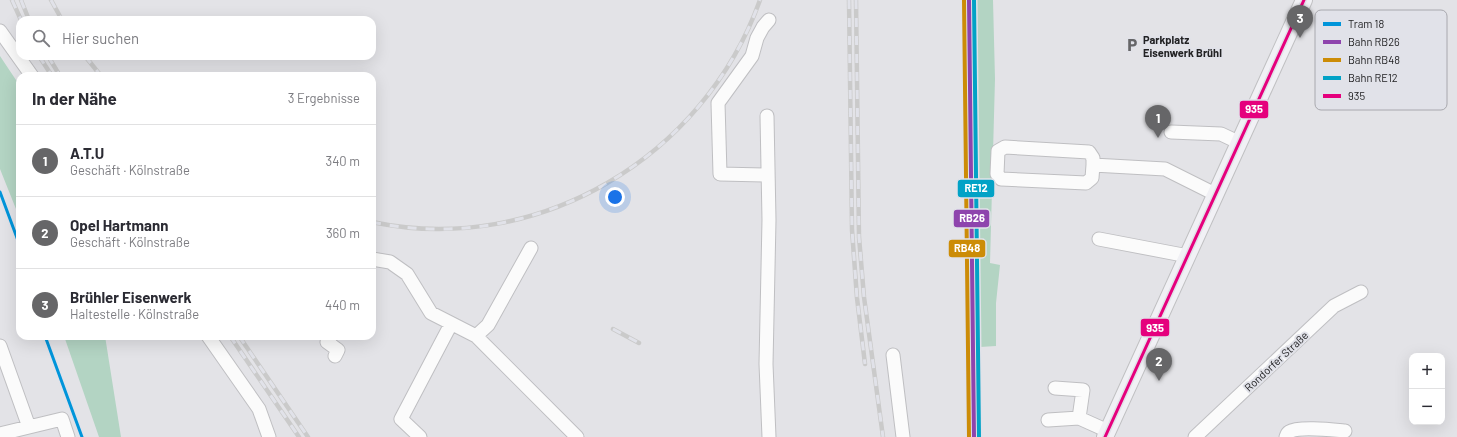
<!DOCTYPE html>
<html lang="de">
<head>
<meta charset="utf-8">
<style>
  :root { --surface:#fff; --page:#f7f7f7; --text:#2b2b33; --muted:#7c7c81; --line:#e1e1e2; --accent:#666668 }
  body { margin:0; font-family:Barlow,sans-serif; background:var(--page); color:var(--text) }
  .controls { position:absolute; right:12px; bottom:12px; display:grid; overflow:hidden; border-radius:8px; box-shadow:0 4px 16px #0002 }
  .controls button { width:36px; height:36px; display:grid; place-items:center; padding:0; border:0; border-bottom:1px solid var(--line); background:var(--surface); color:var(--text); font:20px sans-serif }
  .you { position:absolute; left:615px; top:197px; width:14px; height:14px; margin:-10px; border:3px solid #fff; border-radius:50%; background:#1a73e8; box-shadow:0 0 0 6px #1a73e833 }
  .badge { display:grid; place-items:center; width:26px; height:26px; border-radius:50%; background:var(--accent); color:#fff; font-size:13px; font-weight:700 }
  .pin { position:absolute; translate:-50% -33px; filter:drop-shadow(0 1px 2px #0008) }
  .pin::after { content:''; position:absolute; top:21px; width:14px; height:12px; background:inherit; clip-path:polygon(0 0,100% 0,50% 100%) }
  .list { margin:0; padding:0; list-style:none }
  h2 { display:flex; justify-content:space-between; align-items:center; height:52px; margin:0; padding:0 16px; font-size:17px }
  h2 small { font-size:13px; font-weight:400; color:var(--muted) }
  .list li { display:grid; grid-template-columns:26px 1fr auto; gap:12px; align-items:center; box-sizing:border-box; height:72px; padding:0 16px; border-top:1px solid var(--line) }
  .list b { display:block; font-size:15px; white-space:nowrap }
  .list p { margin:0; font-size:13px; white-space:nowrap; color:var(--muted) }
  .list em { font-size:13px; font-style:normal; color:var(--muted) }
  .icon { flex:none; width:22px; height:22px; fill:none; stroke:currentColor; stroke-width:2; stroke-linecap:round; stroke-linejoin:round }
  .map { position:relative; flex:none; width:1457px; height:437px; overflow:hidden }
  .search { position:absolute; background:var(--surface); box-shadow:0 4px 16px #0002; left:16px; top:16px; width:360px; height:44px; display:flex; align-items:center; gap:10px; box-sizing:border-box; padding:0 14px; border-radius:12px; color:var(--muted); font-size:15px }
  .panel { position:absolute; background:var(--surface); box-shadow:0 4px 16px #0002; left:16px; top:72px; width:360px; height:268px; border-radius:12px }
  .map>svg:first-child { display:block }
</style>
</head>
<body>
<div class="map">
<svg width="1457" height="437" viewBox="0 0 1457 437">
  <rect width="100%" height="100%" fill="#e3e3e7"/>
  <path fill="#b3d4c3" d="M 977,0 L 993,0 L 995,79 L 990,263 L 1000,265 L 996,303 L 996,346 L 980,347 Z
    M 0,56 L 20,86 L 20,219 L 0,169 Z
    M 64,336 L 105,336 L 121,437 L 99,437 Z"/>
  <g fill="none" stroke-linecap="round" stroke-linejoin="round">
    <g stroke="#bfbfc2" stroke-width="15">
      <path id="minor" d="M 0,31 L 32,76
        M 767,116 L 769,220 L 766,364 L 769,437
        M 1171,132 L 1221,134 L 1238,142
        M 1093,165 L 1092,178 L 1086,183 L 1001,179 L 997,174 L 998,151 L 1005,147 L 1089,152 L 1093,158 L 1093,165 L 1165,169 L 1215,194
        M 768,175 L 720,174 L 718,103 L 752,56 L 757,38 L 763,27 L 769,20
        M 1099,239 L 1188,256
        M 372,259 L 390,262 L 407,274 L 431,313 L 476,336 L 577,437
        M 208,336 L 259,409 L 269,437
        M 331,336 L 327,342 L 338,350 L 335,356
        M 476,336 L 488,325 L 531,248
        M 0,346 L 29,427
        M 893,355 L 903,437
        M 1055,388 L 1083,390 L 1079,418
        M 1048,420 L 1079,418 L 1108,431
        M 0,434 L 62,419 L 68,437
        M 420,437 L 401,419 L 451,324
        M 1195,437 L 1334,306 L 1361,292
        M 1286,437 C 1287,435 1287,433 1289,432 C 1298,426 1334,430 1345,431"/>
    </g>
    <g stroke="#c0c0c2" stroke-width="18">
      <path id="major" d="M 1105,437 C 1172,292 1237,145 1304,0"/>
    </g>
    <use href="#minor" stroke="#fbfbfb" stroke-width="13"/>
    <use href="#major" stroke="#f1f1f5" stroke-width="16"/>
    <g stroke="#cacaca" stroke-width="4.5">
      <path id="rail" d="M 12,0 L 21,20
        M 21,0 L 29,20
        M 51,0 L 62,20
        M 849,0 L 852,230 L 857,298 L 865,364
        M 856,0 L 859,237 L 864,297 L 883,437
        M 39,56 L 52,76
        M 48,56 L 60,76
        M 85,56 L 101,76
        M 372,222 C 538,257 704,157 760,0
        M 613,329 L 639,343
        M 230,336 L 299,437
        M 239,336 L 308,437"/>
    </g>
    <use href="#rail" stroke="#e1e2e9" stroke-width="3" stroke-dasharray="9" stroke-linecap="butt"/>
    <g stroke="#e1e2e9" stroke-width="6">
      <path id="bus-1" d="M 1105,437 L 1304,0"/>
    </g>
    <use href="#bus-1" stroke="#e5007d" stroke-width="3"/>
    <g stroke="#e1e2e9" stroke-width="7">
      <path id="rail-1" d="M 969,0 L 974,437"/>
    </g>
    <g stroke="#e1e2e9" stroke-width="7">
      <path id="rail-2" d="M 964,0 L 969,437"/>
    </g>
    <g stroke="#e1e2e9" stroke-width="7">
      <path id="rail-3" d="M 974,0 L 979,437"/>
    </g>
    <use href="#rail-1" stroke="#8e44ad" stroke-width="4"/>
    <use href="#rail-2" stroke="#cc8c07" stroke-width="4"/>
    <use href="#rail-3" stroke="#02a2c6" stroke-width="4"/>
    <g stroke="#e1e2e9" stroke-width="6">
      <path id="tram-1" d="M 0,192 L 20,246
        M 45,336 L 82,437"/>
    </g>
    <use href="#tram-1" stroke="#0095da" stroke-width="3"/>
  </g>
  <defs>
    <g id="parking-bare" transform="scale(1.08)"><path d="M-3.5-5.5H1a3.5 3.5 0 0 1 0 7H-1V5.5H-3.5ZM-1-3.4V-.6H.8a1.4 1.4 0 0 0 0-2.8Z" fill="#666668" stroke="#e1e2e9" stroke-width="2.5" paint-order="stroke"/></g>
  </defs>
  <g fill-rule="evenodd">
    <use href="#parking-bare" x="1132" y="45"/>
  </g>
  <g text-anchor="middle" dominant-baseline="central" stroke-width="4" stroke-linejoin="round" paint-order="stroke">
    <g font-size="11" font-weight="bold" fill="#222224" stroke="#e1e2e9" text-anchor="start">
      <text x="1143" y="39">Parkplatz<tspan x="1143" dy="13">Eisenwerk Brühl</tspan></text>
    </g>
    <g font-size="11" fill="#222224" stroke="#e1e2e9">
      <text transform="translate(1276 361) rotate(-43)">Rondorfer Straße</text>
    </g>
  </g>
  <rect x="1315" y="10" width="132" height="100" rx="6" fill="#e1e2e9" stroke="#a8a8ae" stroke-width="1"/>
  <rect x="1323" y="22" width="18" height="4" fill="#0095da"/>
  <rect x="1323" y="40" width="18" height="4" fill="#8e44ad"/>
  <rect x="1323" y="58" width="18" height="4" fill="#cc8c07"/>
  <rect x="1323" y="76" width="18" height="4" fill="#02a2c6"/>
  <rect x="1323" y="94" width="18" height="4" fill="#e5007d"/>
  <g font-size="11" fill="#222224">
    <text x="1348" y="28">Tram 18</text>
    <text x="1348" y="46">Bahn RB26</text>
    <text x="1348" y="64">Bahn RB48</text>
    <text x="1348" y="82">Bahn RE12</text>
    <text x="1348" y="100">935</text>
  </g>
  <g stroke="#e1e2e9" stroke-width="1.5">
    <rect x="1239" y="100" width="30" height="19" rx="4" fill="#e5007d"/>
    <rect x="957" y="179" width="38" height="19" rx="4" fill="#02a2c6"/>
    <rect x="953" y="209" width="37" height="19" rx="4" fill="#8e44ad"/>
    <rect x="948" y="239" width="38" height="19" rx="4" fill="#cc8c07"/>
    <rect x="1140" y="318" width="30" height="19" rx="4" fill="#e5007d"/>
  </g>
  <g font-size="11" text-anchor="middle" font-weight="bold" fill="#fff">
    <text x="1254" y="113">935</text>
    <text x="976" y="192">RE12</text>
    <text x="972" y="222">RB26</text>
    <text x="967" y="252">RB48</text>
    <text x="1155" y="332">935</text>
  </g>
</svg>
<div class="controls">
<button>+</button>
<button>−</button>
</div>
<div class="you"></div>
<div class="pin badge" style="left:1158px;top:138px">1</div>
<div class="pin badge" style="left:1159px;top:381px">2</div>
<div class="pin badge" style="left:1300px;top:38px">3</div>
<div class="search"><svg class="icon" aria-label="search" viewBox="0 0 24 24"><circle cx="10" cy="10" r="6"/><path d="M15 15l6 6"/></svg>Hier suchen</div>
<section class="panel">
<h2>In der Nähe<small>3 Ergebnisse</small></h2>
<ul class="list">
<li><span class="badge">1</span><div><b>A.T.U</b><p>Geschäft · Kölnstraße</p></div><em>340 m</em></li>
<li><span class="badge">2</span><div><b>Opel Hartmann</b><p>Geschäft · Kölnstraße</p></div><em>360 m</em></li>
<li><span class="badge">3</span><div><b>Brühler Eisenwerk</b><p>Haltestelle · Kölnstraße</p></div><em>440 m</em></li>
</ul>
</section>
</div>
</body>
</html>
